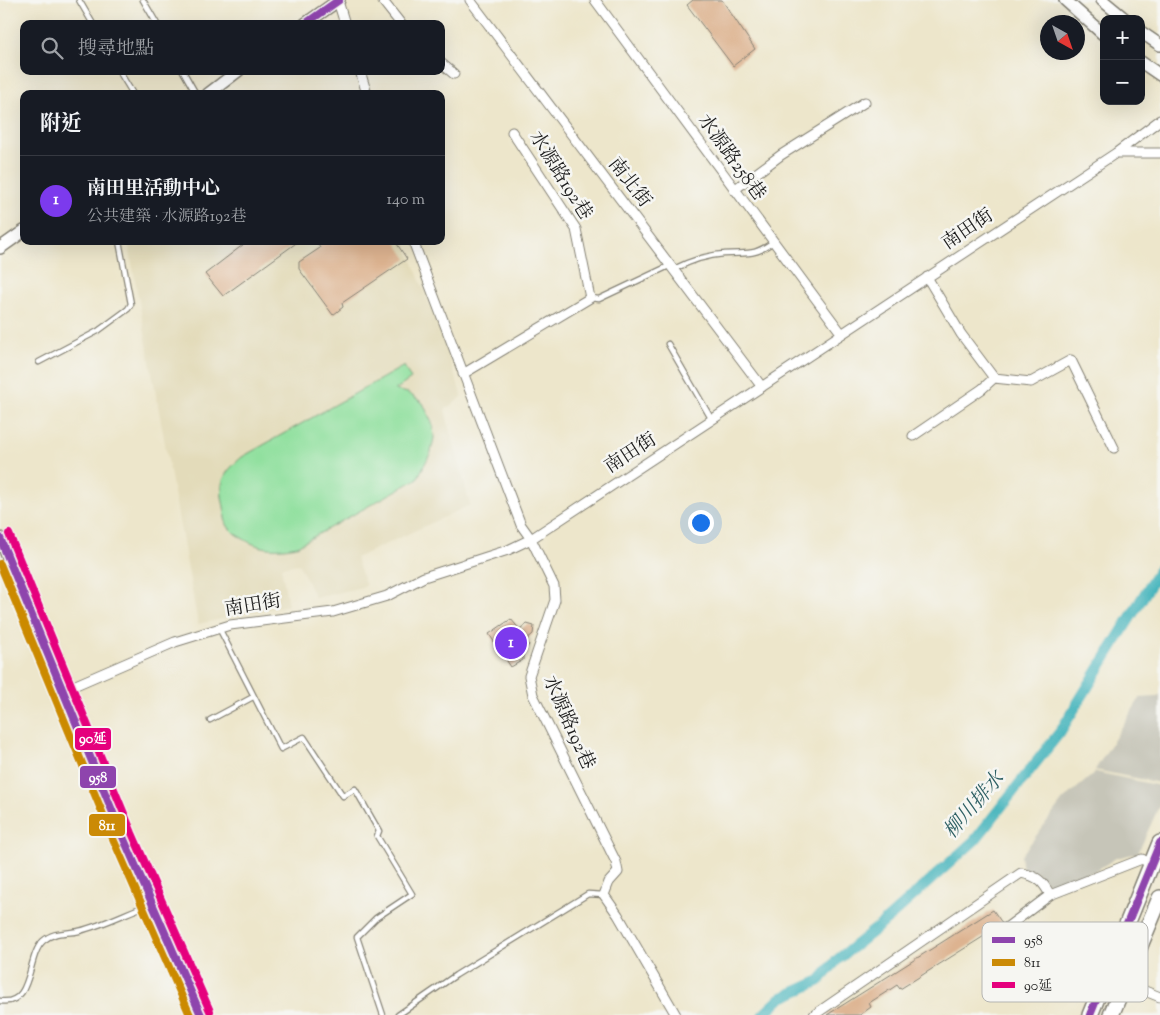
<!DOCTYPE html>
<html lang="zh-TW">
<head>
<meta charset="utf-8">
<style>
  :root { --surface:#171b24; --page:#20242c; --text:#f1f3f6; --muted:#9ea1a6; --line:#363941; --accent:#7c3aed }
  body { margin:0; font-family:"Sorts Mill Goudy","Noto Serif TC",serif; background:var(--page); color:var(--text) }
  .controls { position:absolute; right:15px; top:15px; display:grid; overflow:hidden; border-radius:10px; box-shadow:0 5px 20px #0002 }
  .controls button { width:45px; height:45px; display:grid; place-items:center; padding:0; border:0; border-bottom:1px solid var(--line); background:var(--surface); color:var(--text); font:25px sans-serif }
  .compass { position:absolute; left:1040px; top:15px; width:45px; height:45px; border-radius:50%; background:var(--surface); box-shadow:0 5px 20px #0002; rotate:140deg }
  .you { position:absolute; left:700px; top:522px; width:18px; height:18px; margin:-12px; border:4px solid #fff; border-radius:50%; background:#1a73e8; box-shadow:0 0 0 8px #1a73e833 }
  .badge { display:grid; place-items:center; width:32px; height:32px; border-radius:50%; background:var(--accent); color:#fff; font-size:16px; font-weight:700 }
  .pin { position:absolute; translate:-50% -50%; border:2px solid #fff; box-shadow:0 1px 5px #0006 }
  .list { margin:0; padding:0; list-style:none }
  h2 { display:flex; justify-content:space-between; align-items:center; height:65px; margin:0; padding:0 20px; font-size:21px }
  h2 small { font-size:16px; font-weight:400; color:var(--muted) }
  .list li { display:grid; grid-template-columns:32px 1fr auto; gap:15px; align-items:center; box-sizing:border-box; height:90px; padding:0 20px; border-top:1px solid var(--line) }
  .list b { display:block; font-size:19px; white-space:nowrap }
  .list p { margin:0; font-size:16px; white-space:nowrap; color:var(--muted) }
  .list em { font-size:16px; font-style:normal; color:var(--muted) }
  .icon { flex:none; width:28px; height:28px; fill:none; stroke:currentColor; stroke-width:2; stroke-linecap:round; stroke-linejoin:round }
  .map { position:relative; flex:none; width:1160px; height:1015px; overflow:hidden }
  .search { position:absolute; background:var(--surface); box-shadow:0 5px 20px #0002; left:20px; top:20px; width:425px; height:55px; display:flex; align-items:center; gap:12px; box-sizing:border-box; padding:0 18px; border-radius:10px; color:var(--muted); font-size:19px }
  .panel { position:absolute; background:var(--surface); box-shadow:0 5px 20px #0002; left:20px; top:90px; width:425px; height:155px; border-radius:10px }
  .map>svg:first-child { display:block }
</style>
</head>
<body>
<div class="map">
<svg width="1160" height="1015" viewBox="0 0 1160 1015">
  <rect width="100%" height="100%" fill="#f6f6f2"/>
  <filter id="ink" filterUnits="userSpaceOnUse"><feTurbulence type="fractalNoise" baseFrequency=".02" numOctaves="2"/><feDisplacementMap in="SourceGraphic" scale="10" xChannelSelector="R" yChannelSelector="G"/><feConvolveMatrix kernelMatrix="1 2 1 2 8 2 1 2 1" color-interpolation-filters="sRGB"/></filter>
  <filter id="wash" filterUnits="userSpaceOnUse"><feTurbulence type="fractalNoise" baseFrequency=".0096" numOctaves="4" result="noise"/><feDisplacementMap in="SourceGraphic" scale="20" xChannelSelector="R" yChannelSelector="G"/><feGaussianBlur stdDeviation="1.12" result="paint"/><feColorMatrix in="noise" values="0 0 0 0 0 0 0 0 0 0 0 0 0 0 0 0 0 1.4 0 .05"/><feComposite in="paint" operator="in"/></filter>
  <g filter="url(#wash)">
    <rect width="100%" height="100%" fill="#ede6cb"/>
    <path fill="#e3dbba" d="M 128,241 L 404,241 L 440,330 L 462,397 L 445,410 L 470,505 L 356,558 L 366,586 L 315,598 L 299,564 L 281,567 L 288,605 L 198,624 Z"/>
    <path fill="#c6c5b8" d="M 1160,694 L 1160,783 L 1095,770 L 1140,698 L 1157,697 Z
      M 1096,772 L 1160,786 L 1160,804 L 1138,853 L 1116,858 L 1095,871 L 1049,892 L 1049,884 L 1036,872 L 1023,870 L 1021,856 L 1063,800 Z"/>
    <path fill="#91e09f" stroke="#567e5e" d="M 404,366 L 411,379 L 395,390 L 408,393 L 423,403 L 433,425 L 434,438 L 431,452 L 417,479 L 297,546 C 275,550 261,550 242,538 C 236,535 228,529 226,522 C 224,517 225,512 224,507 C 218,481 223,474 242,457 Z"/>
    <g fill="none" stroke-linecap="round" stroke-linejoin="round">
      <path stroke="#43b3bb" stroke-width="11" d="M 763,1015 L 781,998 L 819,981 L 837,960 L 883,923 L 975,840 L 1060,732 L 1160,569"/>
    </g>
    <g id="blocks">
      <path fill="#ddb390" d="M 693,0 L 722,0 L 755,49 L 733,66 L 687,5 Z
        M 248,241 L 299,241 L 223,296 L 205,274 Z
        M 316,241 L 395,241 L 407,259 L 342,303 L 343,307 L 333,315 L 299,269 L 299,262 L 320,248 Z
        M 511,619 L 520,630 L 527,624 L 534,626 L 533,634 L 526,640 L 529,645 L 523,652 L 523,660 L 511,667 L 489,634 Z
        M 993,910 L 1002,923 L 997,928 L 900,989 L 897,985 L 891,989 L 869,1003 L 871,1007 L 860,1015 L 827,1015 Z"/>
    </g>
  </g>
  <g filter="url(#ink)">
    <use href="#blocks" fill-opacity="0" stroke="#848174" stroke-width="1"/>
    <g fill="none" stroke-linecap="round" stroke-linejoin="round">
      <g stroke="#848174" stroke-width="7">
        <path id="service" d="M 79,0 L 93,24
          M 143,0 L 157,24
          M 119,71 L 133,94
          M 183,71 L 196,94
          M 674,269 C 690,261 707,255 724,254 C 747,252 753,257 773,242
          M 590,298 L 599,299 L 671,265
          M 668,344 L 712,420
          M 39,362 L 98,331 L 128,309 L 131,304 L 119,241
          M 219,628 L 281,749 L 304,737 L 343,796 L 355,789 L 379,831 L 377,836 L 412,894 L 376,918 L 357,937 L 383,1015
          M 210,720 L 253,697
          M 0,1001 C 34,1006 26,957 43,941 C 54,931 66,934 79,931 C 104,925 127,912 151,904
          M 398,1015 L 456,975 L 588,894 L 604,895"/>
      </g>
      <g stroke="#848174" stroke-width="11">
        <path id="minor" d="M 382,0 L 401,24
          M 470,0 L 762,387
          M 595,0 L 842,334
          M 338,1 L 345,24
          M 441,63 L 454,74
          M 360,71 L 367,94
          M 1116,153 L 1160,153
          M 734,190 L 781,155 L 865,102
          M 413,241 L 521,525 L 531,539 L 554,586 L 555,600 L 529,676 L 533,695 L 616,862 L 618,872 L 609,882 L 604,895 L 618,915 L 676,1015
          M 927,277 L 961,334 L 994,378 L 1031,382 L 1071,360 L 1114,448
          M 463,374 L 590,298 L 576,229 L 512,132
          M 913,436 L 982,389 L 994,378
          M 62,691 L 175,642 L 230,625 L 333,612 L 387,596 L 424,577 L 508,550 L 531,539 L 1116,153 L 1160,120
          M 1002,931 L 1050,895 L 1142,859 L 1151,864
          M 1125,983 L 1160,997
          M 814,1015 L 1021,873 C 1037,876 1043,881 1050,895"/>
      </g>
      <g stroke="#848174" stroke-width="14">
        <path id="tertiary" d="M 1065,0 L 1104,35
          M 1102,0 L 1125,19
          M 305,24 L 339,0
          M 1141,32 L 1160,45
          M 1141,62 L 1160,75
          M 208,94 L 238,71
          M 0,248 L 24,231
          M 0,538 L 123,837 L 201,1015"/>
      </g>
      <g stroke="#848174" stroke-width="18">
        <path id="primary" d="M 1090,1015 L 1160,843
          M 1111,1015 L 1160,898"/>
      </g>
      <use href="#service" stroke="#fff" stroke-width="4.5"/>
      <use href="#minor" stroke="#fff" stroke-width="9"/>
      <use href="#tertiary" stroke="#fff" stroke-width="11"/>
      <use href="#primary" stroke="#fff" stroke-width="15"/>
      <g stroke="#f6f6f2" stroke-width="11">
        <path id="bus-1" d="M 305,24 L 339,0
          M 0,538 L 123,837 L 201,1015
          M 1090,1015 L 1160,843"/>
      </g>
      <g stroke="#f6f6f2" stroke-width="11">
        <path id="bus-2" d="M 0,564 L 114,841 L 190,1015"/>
      </g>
      <g stroke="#f6f6f2" stroke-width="11">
        <path id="bus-3" d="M 9,534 L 132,833 L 210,1011"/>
      </g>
      <use href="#bus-1" stroke="#8e44ad" stroke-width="8"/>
      <use href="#bus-2" stroke="#cb8a06" stroke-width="8"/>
      <use href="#bus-3" stroke="#e5007d" stroke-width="8"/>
    </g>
  </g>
  <g text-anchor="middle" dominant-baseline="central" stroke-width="5" stroke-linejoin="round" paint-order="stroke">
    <g font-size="19" fill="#1c1c1c" stroke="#f6f6f2">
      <text transform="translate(731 158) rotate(54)">水源路258巷</text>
      <text transform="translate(560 176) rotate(58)">水源路192巷</text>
      <text transform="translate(629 183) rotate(52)">南北街</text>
      <text transform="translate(968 230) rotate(-34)">南田街</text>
      <text transform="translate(631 454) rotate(-33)">南田街</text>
      <text transform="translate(253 606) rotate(-9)">南田街</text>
      <text transform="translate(568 723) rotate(66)">水源路192巷</text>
    </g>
    <g font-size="20" font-style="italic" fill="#2e6064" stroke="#f6f6f2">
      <text transform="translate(975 806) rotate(-49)">柳川排水</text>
    </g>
  </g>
  <rect x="982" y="922" width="166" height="80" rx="8" fill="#f6f6f2" stroke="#b5b5b2" stroke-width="1"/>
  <rect x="992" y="937" width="23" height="6" fill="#8e44ad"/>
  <rect x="992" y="959" width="23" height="7" fill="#cb8a06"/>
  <rect x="992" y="982" width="23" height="6" fill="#e5007d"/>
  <g font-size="14" fill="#1c1c1c">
    <text x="1024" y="945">958</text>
    <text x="1024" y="967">811</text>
    <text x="1024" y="990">90延</text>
  </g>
  <g stroke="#f6f6f2" stroke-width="2">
    <rect x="74" y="727" width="38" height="24" rx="5" fill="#e5007d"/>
    <rect x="79" y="765" width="38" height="24" rx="5" fill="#8e44ad"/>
    <rect x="88" y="813" width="38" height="24" rx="5" fill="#cb8a06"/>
  </g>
  <g font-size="14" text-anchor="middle" font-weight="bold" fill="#fff">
    <text x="93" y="743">90延</text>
    <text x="98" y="782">958</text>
    <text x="107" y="830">811</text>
  </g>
</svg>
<div class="controls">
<button>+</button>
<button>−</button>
</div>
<svg class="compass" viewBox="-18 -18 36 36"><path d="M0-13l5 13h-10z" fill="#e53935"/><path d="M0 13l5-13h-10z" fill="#9ea1a6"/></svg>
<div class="you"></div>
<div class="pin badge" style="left:511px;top:643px">1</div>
<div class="search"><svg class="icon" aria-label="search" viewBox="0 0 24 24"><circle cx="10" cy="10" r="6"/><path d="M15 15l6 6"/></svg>搜尋地點</div>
<section class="panel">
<h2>附近<small></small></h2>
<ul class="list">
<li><span class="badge">1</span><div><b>南田里活動中心</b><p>公共建築 · 水源路192巷</p></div><em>140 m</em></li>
</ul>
</section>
</div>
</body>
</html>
